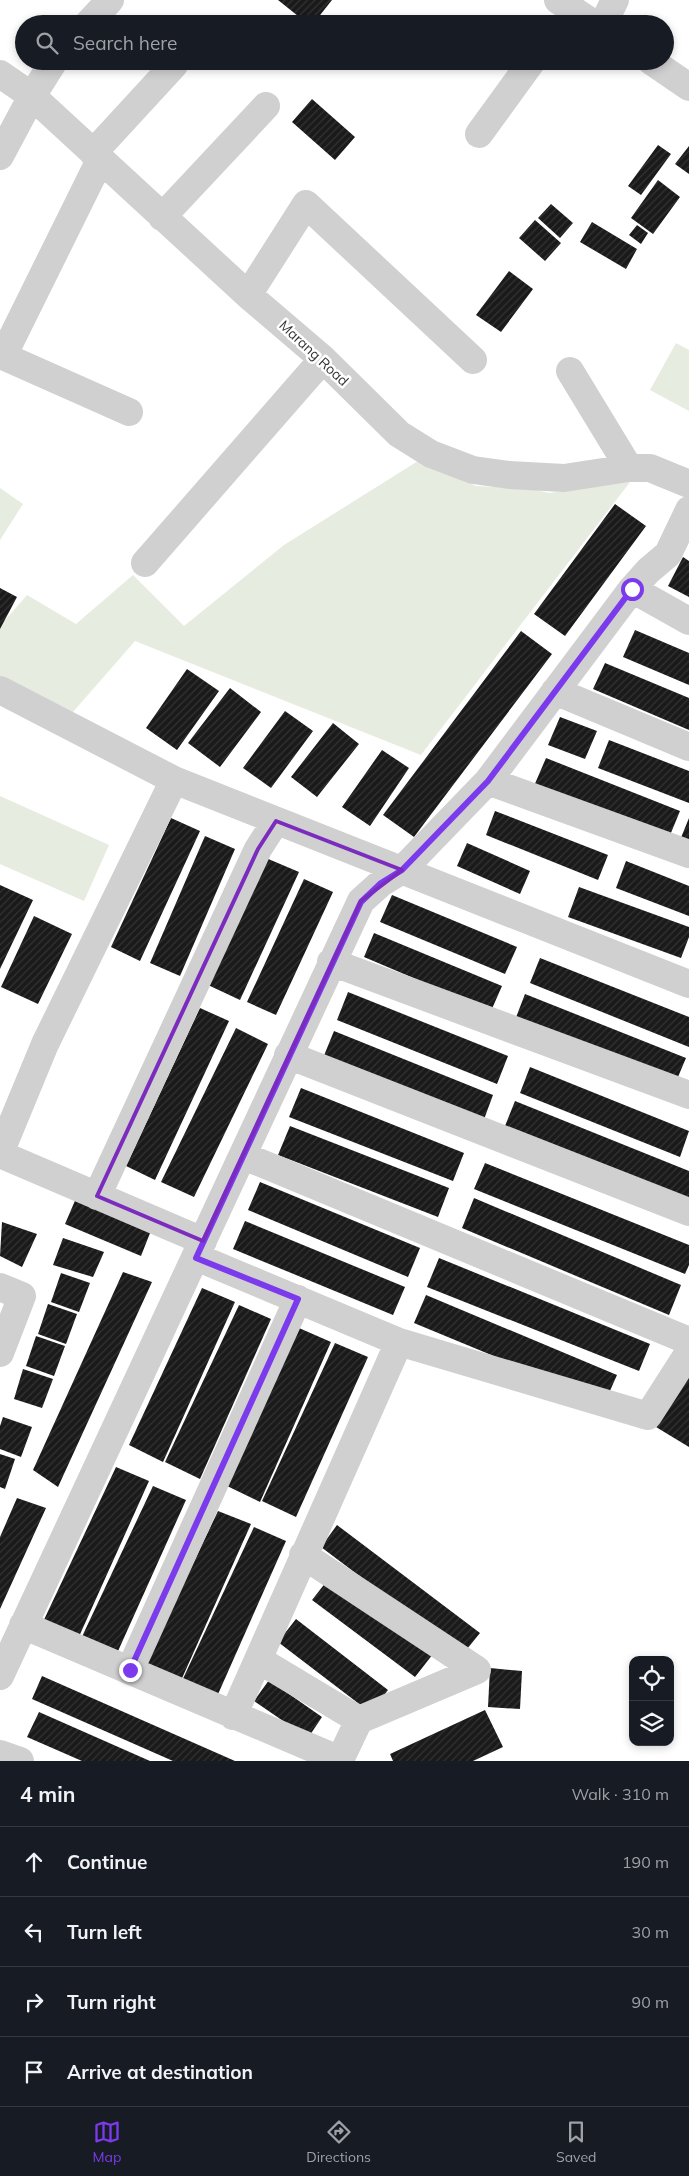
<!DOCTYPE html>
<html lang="en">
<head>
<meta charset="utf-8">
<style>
  :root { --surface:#171b24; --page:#20242c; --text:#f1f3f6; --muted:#9ea1a6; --line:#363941; --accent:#7c3aed }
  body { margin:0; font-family:Mulish,sans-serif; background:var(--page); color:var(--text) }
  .controls { position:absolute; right:15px; bottom:15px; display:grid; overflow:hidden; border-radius:10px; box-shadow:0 2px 8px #0003 }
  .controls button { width:45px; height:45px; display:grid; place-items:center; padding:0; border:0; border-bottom:1px solid var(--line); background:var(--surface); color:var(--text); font:25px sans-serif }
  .stop { position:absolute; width:15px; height:15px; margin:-11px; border:4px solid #7c3aed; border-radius:50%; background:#fff }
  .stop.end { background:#7c3aed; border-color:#fff; box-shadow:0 1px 5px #0008 }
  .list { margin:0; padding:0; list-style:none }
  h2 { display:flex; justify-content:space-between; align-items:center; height:65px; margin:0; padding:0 20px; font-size:21px }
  h2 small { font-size:16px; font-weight:400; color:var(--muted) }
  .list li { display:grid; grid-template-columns:32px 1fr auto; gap:15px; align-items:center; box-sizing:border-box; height:70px; padding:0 20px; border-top:1px solid var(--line) }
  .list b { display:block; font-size:19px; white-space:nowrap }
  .list em { font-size:16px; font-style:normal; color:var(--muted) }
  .icon { flex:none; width:28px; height:28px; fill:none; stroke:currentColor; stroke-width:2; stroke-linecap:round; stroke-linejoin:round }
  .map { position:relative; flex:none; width:689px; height:1761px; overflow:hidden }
  .search { position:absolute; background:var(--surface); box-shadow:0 2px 8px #0003; left:15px; right:15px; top:15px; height:55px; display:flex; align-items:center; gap:12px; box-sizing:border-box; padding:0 18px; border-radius:28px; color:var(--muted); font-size:19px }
  .sheet { height:345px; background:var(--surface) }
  nav { display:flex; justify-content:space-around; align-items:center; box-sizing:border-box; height:70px; border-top:1px solid var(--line); background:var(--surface); font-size:14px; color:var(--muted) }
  nav a { display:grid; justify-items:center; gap:2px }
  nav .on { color:var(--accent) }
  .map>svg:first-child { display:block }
</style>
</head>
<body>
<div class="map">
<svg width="689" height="1761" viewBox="0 0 689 1761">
  <defs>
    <pattern id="building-hatch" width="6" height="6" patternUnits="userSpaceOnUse" patternTransform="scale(1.25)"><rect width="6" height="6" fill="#1a1a1a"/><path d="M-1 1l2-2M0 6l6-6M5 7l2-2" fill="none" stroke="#333"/></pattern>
  </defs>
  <rect width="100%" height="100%" fill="#fff"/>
  <path fill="#e6ecdf" d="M 676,343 L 689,350 L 689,411 L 650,390 Z
    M 418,461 L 476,486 L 531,489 L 549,493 L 630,482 L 421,755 L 135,641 L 73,712 L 0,676 L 0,626 L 27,595 L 76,624 L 133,575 L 184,626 L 284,545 Z
    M 0,488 L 23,504 L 0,540 Z
    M 0,796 L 109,845 L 84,901 L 0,864 Z"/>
  <path fill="url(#building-hatch)" d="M 278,0 L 332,0 L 313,24 L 308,24 Z
    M 312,99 L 355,137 L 335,160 L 292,122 Z
    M 658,145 L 671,154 L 641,195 L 628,186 Z
    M 689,146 L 689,174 L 675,164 Z
    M 658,180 L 680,197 L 653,234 L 631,218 Z
    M 551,204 L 573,223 L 560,238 L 538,218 Z
    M 535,220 L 561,243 L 545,261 L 519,238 Z
    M 592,222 L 637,249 L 626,269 L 580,242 Z
    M 637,225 L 648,233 L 641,244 L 629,235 Z
    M 509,271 L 533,289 L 501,332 L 476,315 Z
    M 615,504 L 646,526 L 565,636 L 534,614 Z
    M 683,557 L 689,561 L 689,597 L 668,586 Z
    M 0,588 L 17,597 L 0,629 Z
    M 635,630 L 689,653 L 689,685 L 623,657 Z
    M 521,631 L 552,654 L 414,837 L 383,815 Z
    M 605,663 L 689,698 L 689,730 L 593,689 Z
    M 187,669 L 219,691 L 177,750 L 146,728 Z
    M 230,688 L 261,712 L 220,767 L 188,743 Z
    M 285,711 L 313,731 L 271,788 L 243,768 Z
    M 560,717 L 597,731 L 585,759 L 548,745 Z
    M 333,723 L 359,744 L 317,797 L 291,777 Z
    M 609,740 L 689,771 L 689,803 L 598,768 Z
    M 382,750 L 409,768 L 370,826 L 342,807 Z
    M 546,758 L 680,811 L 668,840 L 534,786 Z
    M 495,811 L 608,855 L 598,880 L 486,835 Z
    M 171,818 L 200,831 L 140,961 L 111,947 Z
    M 689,818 L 689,849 L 678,845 Z
    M 205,836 L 235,849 L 180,976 L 150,963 Z
    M 467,843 L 530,871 L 520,894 L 457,866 Z
    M 266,858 L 299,872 L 240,1000 L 208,985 Z
    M 626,861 L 689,886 L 689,916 L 616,888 Z
    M 304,879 L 333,892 L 276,1015 L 247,1002 Z
    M 0,885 L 33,900 L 0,969 Z
    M 579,887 L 689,927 L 689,937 L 681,958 L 568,917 Z
    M 392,895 L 517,947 L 505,974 L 380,922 Z
    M 34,916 L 72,934 L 38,1004 L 1,987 Z
    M 374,933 L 502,986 L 491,1011 L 364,957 Z
    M 540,958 L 689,1017 L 689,1047 L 530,983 Z
    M 348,992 L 508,1056 L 497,1084 L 337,1020 Z
    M 525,994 L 686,1058 L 675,1084 L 515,1020 Z
    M 200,1008 L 229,1021 L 155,1180 L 126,1166 Z
    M 236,1028 L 268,1044 L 194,1197 L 161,1182 Z
    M 334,1031 L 493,1095 L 483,1122 L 323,1058 Z
    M 530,1067 L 689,1131 L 680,1157 L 520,1093 Z
    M 301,1088 L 464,1153 L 453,1181 L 289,1117 Z
    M 515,1101 L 689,1171 L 689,1206 L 503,1131 Z
    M 290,1126 L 449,1188 L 438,1217 L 278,1155 Z
    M 485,1163 L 689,1245 L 689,1265 L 685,1274 L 474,1189 Z
    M 260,1182 L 420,1248 L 408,1277 L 248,1210 Z
    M 77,1196 L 152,1228 L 141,1256 L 65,1224 Z
    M 474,1198 L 681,1285 L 669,1315 L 462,1228 Z
    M 245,1221 L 405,1287 L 393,1315 L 233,1249 Z
    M 2,1222 L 37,1234 L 22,1267 L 0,1256 Z
    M 63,1238 L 104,1252 L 93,1277 L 53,1265 Z
    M 439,1258 L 650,1344 L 639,1371 L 427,1287 Z
    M 123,1272 L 152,1282 L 58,1487 L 33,1470 Z
    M 61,1273 L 90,1283 L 79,1312 L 51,1302 Z
    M 202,1288 L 235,1302 L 163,1462 L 129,1445 Z
    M 426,1295 L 617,1375 L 605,1402 L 414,1323 Z
    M 48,1304 L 77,1314 L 66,1344 L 38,1334 Z
    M 239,1305 L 271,1319 L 200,1479 L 165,1462 Z
    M 299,1328 L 331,1342 L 260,1502 L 225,1485 Z
    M 36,1336 L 65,1346 L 54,1376 L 26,1366 Z
    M 335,1343 L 368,1357 L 296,1517 L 262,1501 Z
    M 23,1369 L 53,1379 L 42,1408 L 14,1399 Z
    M 689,1375 L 689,1447 L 656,1427 Z
    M 3,1417 L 32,1427 L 21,1457 L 0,1449 L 0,1426 Z
    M 0,1454 L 15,1459 L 5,1489 L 0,1487 Z
    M 116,1467 L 149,1481 L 77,1641 L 42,1624 Z
    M 153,1486 L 186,1500 L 114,1660 L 79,1643 Z
    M 17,1498 L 46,1508 L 0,1609 L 0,1537 Z
    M 218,1511 L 251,1524 L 179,1685 L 144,1667 Z
    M 337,1525 L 480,1633 L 463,1654 L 321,1547 Z
    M 254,1527 L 286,1541 L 215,1701 L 180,1685 Z
    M 330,1577 L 433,1654 L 415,1677 L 312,1600 Z
    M 296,1619 L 388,1690 L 371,1713 L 278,1642 Z
    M 490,1668 L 522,1671 L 520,1709 L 488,1707 Z
    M 42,1676 L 235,1761 L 173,1761 L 32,1699 Z
    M 269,1680 L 322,1717 L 308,1738 L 254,1701 Z
    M 485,1710 L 503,1747 L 473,1761 L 393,1761 L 390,1754 Z
    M 39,1712 L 150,1761 L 82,1761 L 27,1737 Z"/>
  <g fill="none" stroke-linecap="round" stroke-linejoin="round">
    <path stroke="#d0d0d0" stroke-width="28" d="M 558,0 L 594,24
      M 88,24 L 110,0
      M 603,24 L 615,0
      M 651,61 L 689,87
      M 0,74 L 32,96 L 248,295 L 323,359 L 399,434 L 431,454 L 473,470 L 509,475 L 564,478 L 629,468 L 650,468 L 689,484
      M 479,134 L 532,61
      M 93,153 L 174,65
      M 0,156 L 32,96 L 54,61
      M 100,160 L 3,356 L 129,412
      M 162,217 L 266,106
      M 248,295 L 306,204 L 473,360
      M 570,371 L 629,468
      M 145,563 L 323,359
      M 632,589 L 689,621
      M 0,690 L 174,780 L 689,984
      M 555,691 L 689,747
      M 488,781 L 689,854
      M 331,962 L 689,1095
      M 288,1055 L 689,1212
      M 0,1153 L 45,1044 L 174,780
      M 0,1154 L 203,1241
      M 244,1156 L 689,1341
      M 97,1196 L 258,849 L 276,821
      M 196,1257 L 399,1342 L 648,1416 L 689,1352
      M 0,1287 L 22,1296 L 0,1353
      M 23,1625 L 340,1760 L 359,1720 L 477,1670 L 303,1555
      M 259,1660 L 359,1720
      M 130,1670 L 298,1299
      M 0,1676 L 361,901 L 381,883 L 402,870 L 488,781 L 632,589 L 648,571 L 668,554 L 689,510
      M 233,1716 L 399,1342
      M 0,1754 L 20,1761"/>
  </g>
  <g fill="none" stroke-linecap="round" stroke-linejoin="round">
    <path stroke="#7c3aed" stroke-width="6" d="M 130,1670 L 298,1299 L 196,1258 L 361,902 L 381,883 L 402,870 L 488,781 L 632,589"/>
  </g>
  <path fill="none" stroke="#7b2cbf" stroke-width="4" stroke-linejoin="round" d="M 276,821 L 402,870 L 361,901 L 203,1241 L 97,1196 L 258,849 Z"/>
  <g text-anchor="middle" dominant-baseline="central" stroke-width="5" stroke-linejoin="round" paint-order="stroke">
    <g font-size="14" fill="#333" stroke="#fff">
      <text transform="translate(314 353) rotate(43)">Marang Road</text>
    </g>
  </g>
</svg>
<div class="controls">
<button><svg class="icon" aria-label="locate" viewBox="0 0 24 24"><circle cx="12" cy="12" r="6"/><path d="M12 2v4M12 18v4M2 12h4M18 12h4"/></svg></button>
<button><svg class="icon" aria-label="layers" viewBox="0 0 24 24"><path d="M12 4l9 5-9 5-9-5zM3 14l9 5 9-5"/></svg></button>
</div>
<div class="stop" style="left:632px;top:589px"></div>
<div class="stop end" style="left:130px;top:1670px"></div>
<div class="search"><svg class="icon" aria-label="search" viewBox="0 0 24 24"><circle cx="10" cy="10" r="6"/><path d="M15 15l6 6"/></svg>Search here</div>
</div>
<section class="sheet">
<h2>4 min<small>Walk · 310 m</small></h2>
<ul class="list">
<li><svg class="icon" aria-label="ahead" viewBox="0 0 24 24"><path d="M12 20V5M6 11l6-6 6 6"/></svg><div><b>Continue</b></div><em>190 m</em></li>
<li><svg class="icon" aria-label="left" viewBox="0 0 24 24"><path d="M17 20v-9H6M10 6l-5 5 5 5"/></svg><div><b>Turn left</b></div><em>30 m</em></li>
<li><svg class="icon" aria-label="right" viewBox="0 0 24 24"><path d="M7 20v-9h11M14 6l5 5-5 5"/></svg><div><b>Turn right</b></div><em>90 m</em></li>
<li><svg class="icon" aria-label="arrive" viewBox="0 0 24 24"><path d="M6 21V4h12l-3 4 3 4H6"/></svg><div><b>Arrive at destination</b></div></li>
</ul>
</section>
<nav>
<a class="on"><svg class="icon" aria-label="map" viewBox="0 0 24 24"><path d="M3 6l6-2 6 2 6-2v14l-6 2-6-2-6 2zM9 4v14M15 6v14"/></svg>Map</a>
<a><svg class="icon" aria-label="directions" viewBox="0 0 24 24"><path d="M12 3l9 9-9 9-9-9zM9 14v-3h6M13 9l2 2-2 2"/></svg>Directions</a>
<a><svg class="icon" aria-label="saved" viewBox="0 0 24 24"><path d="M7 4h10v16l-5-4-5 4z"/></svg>Saved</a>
</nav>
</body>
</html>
